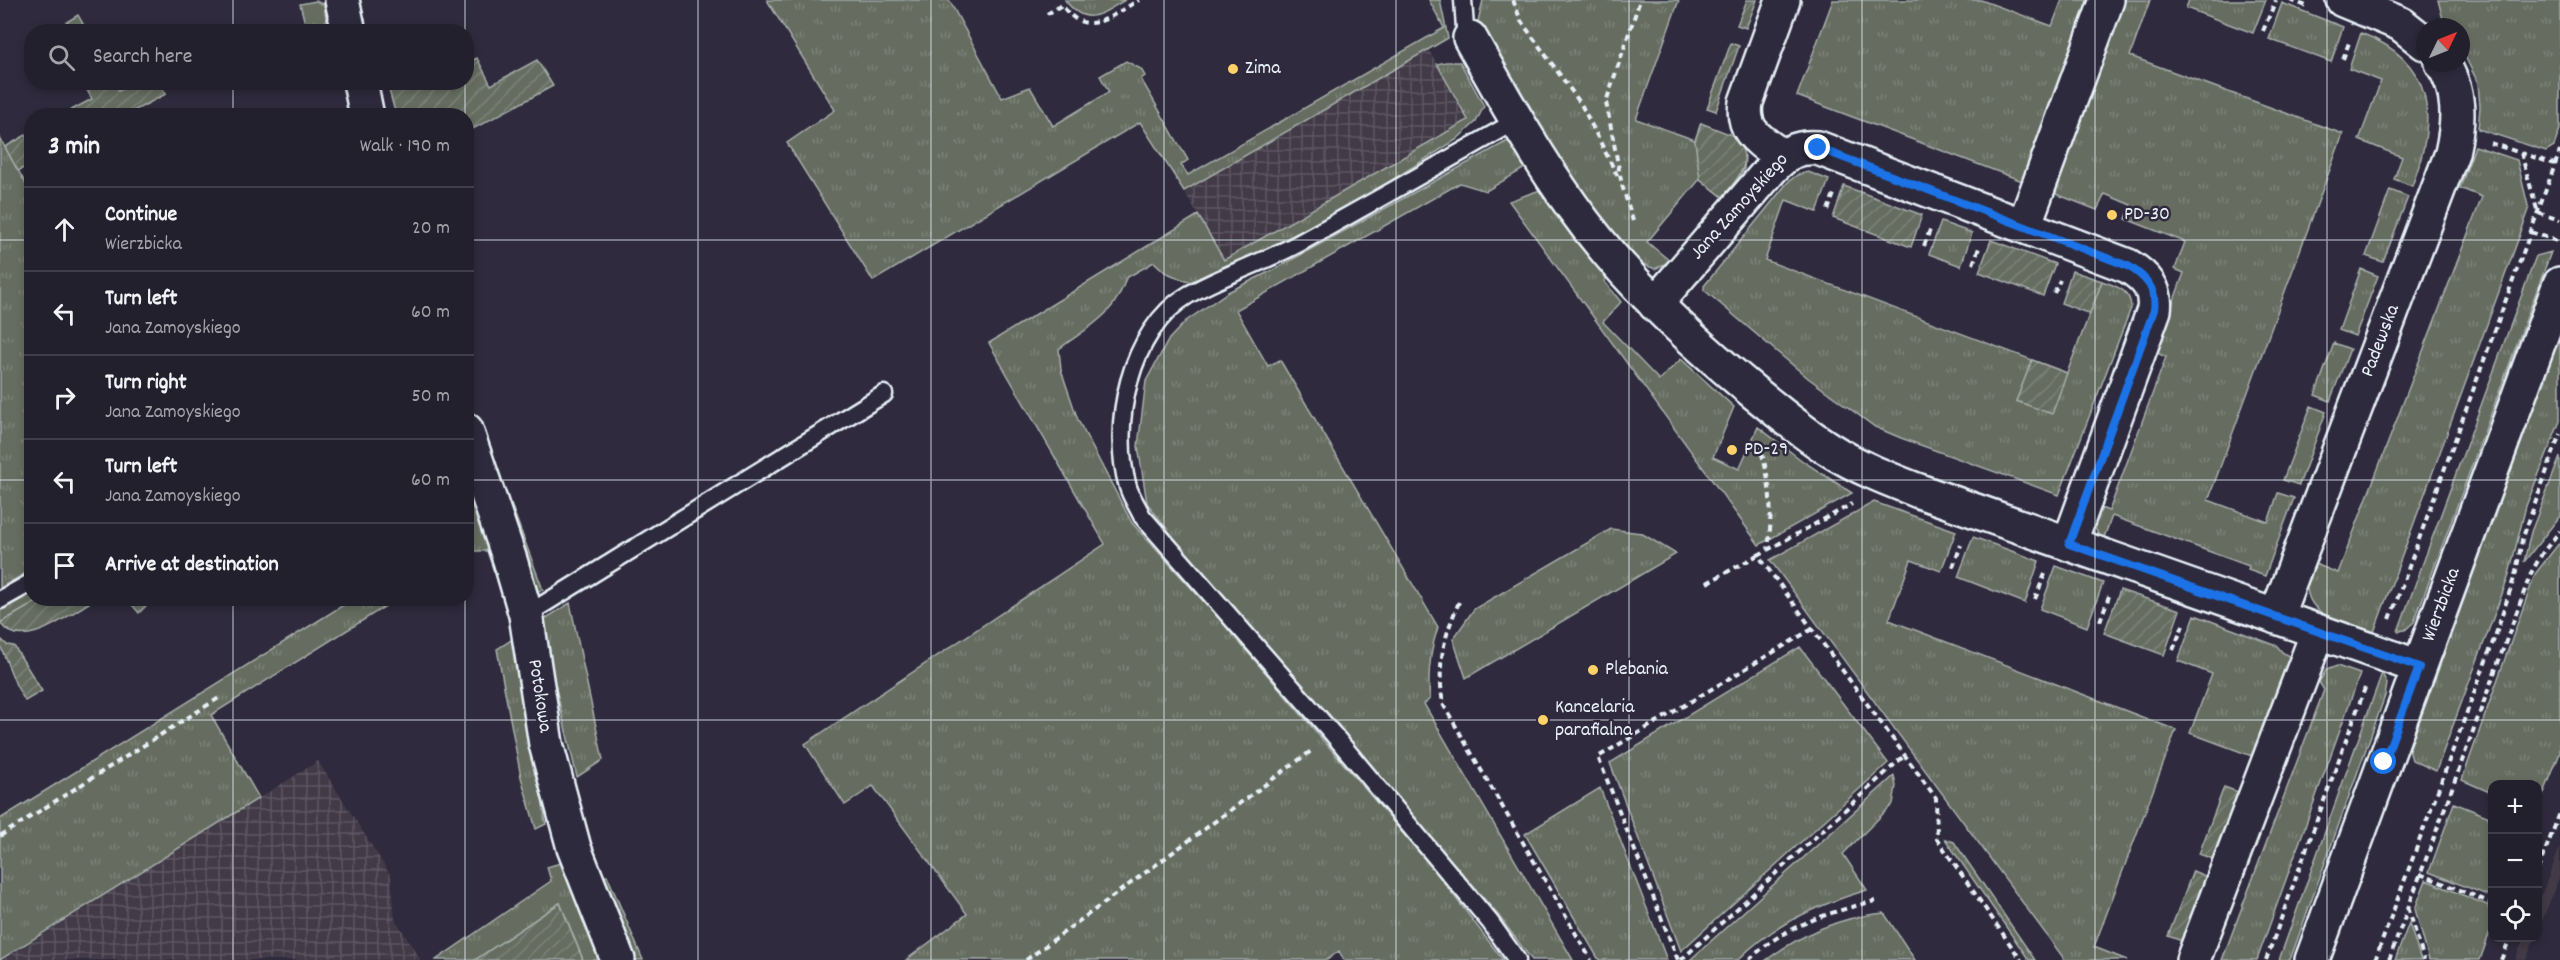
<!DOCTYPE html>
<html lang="en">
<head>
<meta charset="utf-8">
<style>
  :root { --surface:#23202e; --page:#2b2836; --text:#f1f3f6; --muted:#a3a3aa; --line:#403e4a }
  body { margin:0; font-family:Dekko,sans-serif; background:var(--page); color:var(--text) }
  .controls { position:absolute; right:18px; bottom:18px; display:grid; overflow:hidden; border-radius:12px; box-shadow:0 3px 9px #0003 }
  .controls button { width:54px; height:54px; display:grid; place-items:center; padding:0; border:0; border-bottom:2px solid var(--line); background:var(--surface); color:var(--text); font:30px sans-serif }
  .compass { position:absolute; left:2416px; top:18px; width:54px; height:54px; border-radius:50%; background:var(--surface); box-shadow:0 3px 9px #0003; rotate:47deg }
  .stop { position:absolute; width:18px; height:18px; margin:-14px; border:4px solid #1a73e8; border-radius:50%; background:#fff }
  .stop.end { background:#1a73e8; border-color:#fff; box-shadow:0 2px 6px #0008 }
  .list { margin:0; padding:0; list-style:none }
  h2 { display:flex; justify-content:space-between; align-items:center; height:78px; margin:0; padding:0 24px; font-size:26px }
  h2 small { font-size:20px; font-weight:400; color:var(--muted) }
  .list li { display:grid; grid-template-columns:39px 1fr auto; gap:18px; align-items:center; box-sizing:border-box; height:84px; padding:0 24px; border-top:2px solid var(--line) }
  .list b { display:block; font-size:22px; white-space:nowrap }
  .list p { margin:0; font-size:20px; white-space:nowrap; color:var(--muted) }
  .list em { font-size:20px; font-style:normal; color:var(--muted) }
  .icon { flex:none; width:33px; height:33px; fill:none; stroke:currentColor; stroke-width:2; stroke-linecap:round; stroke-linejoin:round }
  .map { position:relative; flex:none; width:2560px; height:960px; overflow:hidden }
  .search { position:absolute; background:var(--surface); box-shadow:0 3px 9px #0003; left:24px; top:24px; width:450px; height:66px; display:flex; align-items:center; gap:15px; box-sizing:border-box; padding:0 21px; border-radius:24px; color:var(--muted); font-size:22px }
  .panel { position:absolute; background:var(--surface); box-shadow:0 3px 9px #0003; left:24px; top:108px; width:450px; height:498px; border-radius:24px }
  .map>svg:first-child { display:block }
</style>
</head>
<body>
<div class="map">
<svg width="2560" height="960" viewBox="0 0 2560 960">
  <defs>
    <pattern id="industrial-grid" width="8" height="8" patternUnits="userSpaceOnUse" patternTransform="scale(1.5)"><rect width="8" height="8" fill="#433a47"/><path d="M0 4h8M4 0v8" fill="none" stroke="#5e5762"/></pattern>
    <pattern id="grass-tufts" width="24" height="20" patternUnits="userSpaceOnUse" patternTransform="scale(1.5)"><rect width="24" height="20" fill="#666d60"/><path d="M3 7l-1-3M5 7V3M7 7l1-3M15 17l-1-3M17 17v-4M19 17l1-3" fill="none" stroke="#7c8278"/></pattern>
    <pattern id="garden-furrows" width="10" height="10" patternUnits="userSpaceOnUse" patternTransform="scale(1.5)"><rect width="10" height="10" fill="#666d60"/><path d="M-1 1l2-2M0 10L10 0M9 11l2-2" fill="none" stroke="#7c8278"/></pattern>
  </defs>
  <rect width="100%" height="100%" fill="#2f2a3d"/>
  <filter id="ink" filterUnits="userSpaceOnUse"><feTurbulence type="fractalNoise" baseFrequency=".0167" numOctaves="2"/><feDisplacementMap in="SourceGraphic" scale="12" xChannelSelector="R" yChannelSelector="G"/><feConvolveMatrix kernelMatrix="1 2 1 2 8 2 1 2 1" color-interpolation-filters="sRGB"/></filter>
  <g filter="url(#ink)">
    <path fill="#433a47" d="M 2560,847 L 2560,875 L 2538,932 L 2538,904 Z
      M 2524,938 L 2535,938 L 2526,960 L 2515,960 Z"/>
    <path fill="url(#industrial-grid)" d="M 1428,49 L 1469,119 L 1224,260 L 1184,191 Z
      M 318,761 L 391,876 L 395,919 L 421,960 L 3,960 Z"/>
    <path fill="url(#grass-tufts)" stroke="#a7afac" stroke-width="1.5" d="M 767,0 L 949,0 L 1002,98 L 1030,87 L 1053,126 L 1109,92 L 1100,76 L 1126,61 L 1141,69 L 1145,76 L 1141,79 L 1188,160 L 1181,165 L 1188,175 L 1444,28 L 1429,0 L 1440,0 L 1448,38 L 1184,191 L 1140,122 L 873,281 L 787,143 L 835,110 Z
      M 1065,0 L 1125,0 C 1101,14 1086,28 1065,0 Z
      M 1483,0 L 1679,0 L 1636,119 L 1695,140 L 1701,123 L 1745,156 L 1744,169 L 1723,197 L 1700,179 L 1647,242 L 1670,261 L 1655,269 L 1638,262 L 1620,244 L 1557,158 L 1478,21 Z
      M 1833,0 L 1981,0 L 2052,26 L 2062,0 L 2092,0 L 2025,182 L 1797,96 Z
      M 2123,0 L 2150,0 L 2130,56 L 2343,134 L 2208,500 L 2268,522 L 2278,493 L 2294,498 L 2265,576 L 2248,570 L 2249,566 L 2112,516 L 2103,540 C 2093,532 2093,519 2098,507 L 2109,511 L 2166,357 L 2155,352 L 2184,273 L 2175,269 L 2185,242 L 2126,219 L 2131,205 L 2105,194 L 2097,210 L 2051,192 Z
      M 2189,0 L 2266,0 L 2253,33 L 2186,8 Z
      M 2438,0 L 2560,0 L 2560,129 L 2554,146 L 2546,151 L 2478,129 L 2480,107 L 2478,83 L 2461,48 L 2461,27 L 2445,27 Z
      M 316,1 L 324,5 L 328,31 L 307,31 L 300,4 Z
      M 2282,3 L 2343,27 L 2331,62 L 2269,39 Z
      M 2361,33 C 2437,62 2437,120 2412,186 L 2394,179 L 2402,157 L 2359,140 L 2381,81 L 2349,69 Z
      M 1446,62 L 1460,62 L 1484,106 L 1476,122 L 1456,140 L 1347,208 L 1253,257 L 1209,277 L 1193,282 L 1181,279 L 1165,272 L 1154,262 L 1126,278 C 1115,316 1088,327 1059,349 L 1061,370 L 1078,420 L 1132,523 L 1217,616 L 1436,872 L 1503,960 L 1344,960 L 1339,951 L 1327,960 L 906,960 L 967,914 L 873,786 L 845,805 L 805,744 L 1105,544 L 989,343 L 1198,215 L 1224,260 L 1468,120 L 1437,64 Z
      M 0,138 L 32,195 L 31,570 L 0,588 Z
      M 1513,138 L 1529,162 L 1525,168 L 1486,191 L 1460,183 L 1236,310 L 1268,366 L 1280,360 L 1438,627 C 1430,651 1427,673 1430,699 L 1424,704 L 1573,960 L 1532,960 L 1498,915 L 1187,555 L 1147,503 L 1138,446 L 1146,381 L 1169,339 L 1186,321 L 1228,292 L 1275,269 Z
      M 2475,146 L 2517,160 L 2529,210 L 2374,632 C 2350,626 2306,618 2307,585 C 2307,578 2310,569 2315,564 L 2338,573 L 2482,197 L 2460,188 Z
      M 1808,172 L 1829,180 L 1817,212 L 1786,200 L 1765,260 L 2067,373 L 2102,281 C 2116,286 2131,290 2131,308 L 2059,495 L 1901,438 L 1875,427 L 1808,378 L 1704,290 L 1704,286 L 1788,182 L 1797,175 Z
      M 1540,190 L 1547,193 L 1610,276 L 1604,281 L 1621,302 L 1603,322 L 1659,380 L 1681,359 L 1734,407 L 1713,457 L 1739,469 L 1758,427 L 1804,462 L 1852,493 L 1759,545 L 1509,201 Z
      M 2390,190 L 2408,197 L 2383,262 L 2366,256 Z
      M 1941,222 L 1972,233 L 1961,266 L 1929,254 Z
      M 2551,252 L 2414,622 L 2405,630 L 2398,631 L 2536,256 Z
      M 2361,269 L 2378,276 L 2355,336 L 2339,330 Z
      M 2560,335 L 2560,421 L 2526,506 L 2508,578 L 2436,771 L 2412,760 L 2409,750 Z
      M 2334,343 L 2350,349 L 2330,401 L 2315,395 Z
      M 2311,406 L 2326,412 L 2299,485 L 2283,480 Z
      M 2560,457 L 2560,516 L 2524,562 L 2531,532 Z
      M 466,466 L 499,568 L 494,572 L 487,551 L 472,551 L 467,555 Z
      M 1874,502 L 1956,531 L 1941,571 L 1911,560 L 1889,620 L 2176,730 L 2094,947 L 2127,960 L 2065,960 L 1770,560 Z
      M 511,504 L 543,590 L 538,591 L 534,588 L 507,507 Z
      M 1611,529 L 1641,533 L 1676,554 L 1466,678 L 1453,639 L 1474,609 Z
      M 1973,537 L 2039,561 L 2025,603 L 1958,577 Z
      M 2560,542 L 2560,753 L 2538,808 L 2538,784 L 2492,784 L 2492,793 L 2462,780 L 2535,574 Z
      M 2056,566 L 2103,583 L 2087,627 L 2040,609 Z
      M 31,591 L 32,598 L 43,599 L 0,623 L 0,610 Z
      M 353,599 L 397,599 L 211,715 L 259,798 L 0,960 L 0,819 Z
      M 570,603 L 603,760 L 577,777 L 540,622 Z
      M 2195,615 L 2277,646 L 2282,652 L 2290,657 L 2252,756 L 2190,733 L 2212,674 L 2178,661 Z
      M 516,637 L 546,824 L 536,829 L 521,777 L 497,649 Z
      M 1800,647 L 1888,763 L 1681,951 L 1610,763 Z
      M 2337,666 L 2360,674 L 2257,960 L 2222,960 L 2324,690 L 2319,682 L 2326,670 Z
      M 2382,673 L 2387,684 L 2385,696 L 2290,960 L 2279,960 Z
      M 1894,776 L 1896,786 L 1893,804 L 1843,854 L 1867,890 C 1820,904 1773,924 1738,960 L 1690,960 Z
      M 1600,788 L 1667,960 L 1599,960 L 1525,834 Z
      M 2454,803 L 2492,818 L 2492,897 L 2429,872 Z
      M 1945,839 L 1954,842 L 2035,960 L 2029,960 Z
      M 564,862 L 601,960 L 583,960 L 560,903 L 475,960 L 436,960 L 551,881 L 547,867 Z
      M 607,875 L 643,960 L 635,960 L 601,880 Z
      M 2426,880 L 2492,907 L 2492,926 L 2480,960 L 2429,960 L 2415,909 Z
      M 1884,913 L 1915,960 L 1766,960 C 1802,934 1839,917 1884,913 Z
      M 2409,923 L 2421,960 L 2395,960 Z"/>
    <path fill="url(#garden-furrows)" stroke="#a7afac" stroke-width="1.5" d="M 1747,0 L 1757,0 L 1746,28 L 1737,25 Z
      M 78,15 L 87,31 L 56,31 L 55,29 Z
      M 1731,43 L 1739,46 L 1716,111 L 1707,108 Z
      M 477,58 L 491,85 L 537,60 L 553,86 L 467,132 L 466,116 L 396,115 L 387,83 L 466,82 L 467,63 Z
      M 83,83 L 114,83 L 119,91 L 134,83 L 159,83 L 166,94 L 126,115 L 62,115 L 92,99 Z
      M 1701,123 L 1737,137 C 1753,165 1740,175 1723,197 L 1700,179 L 1695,141 Z
      M 31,132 L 31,164 L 18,171 L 5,147 Z
      M 1844,186 L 1922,215 L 1911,247 L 1833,218 Z
      M 1991,240 L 2055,264 L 2043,296 L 1979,272 Z
      M 2072,271 L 2102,281 L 2090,314 L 2061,303 Z
      M 2032,360 L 2067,373 L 2052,414 L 2016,401 Z
      M 2120,590 L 2180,610 L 2164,655 L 2104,633 Z
      M 43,598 L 86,599 L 89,603 C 65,617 22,653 0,623 Z
      M 127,599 L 146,599 L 146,606 L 139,613 Z
      M 2,640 L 7,645 L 14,646 L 42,691 L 25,701 L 16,685 L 0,645 Z
      M 2224,787 L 2238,792 L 2213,859 L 2199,854 Z
      M 2193,871 L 2207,877 L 2182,941 L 2168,936 Z
      M 560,903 L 583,960 L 475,960 Z"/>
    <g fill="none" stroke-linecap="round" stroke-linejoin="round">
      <g stroke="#e8f1f8" stroke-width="21">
        <path id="lane" d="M 1463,0 L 1465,28 L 1470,38
          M 0,600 L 32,582
          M 526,615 L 884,394
          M 1517,960 L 1490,922 L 1333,734 L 1142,516 C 1138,507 1131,497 1128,487 C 1110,426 1129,330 1188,295 C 1224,274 1266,262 1303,241 C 1375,201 1446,161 1518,120"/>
      </g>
      <g stroke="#e8f1f8" stroke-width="38">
        <path id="street" d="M 342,0 L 349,32
          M 1783,0 L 1746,102 C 1741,133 1761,141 1783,157
          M 2343,0 L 2401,24 L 2425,43
          M 1470,38 C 1502,95 1534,153 1572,206 C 1623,278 1688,338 1756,394 C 1780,413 1803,433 1829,449 C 1857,467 1888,479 1919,491 L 2419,667
          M 360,82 L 367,116
          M 2024,226 L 2107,0
          M 1655,304 L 1772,168 C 1787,153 1796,146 1818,148 L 2128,266 C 2146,277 2157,289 2154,310 L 2069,544
          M 466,430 L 510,560 L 526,615 L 546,744 L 574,848 L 618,960
          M 2276,617 L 2452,153 C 2459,122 2461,91 2442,63
          M 2193,960 L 2318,632"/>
      </g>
      <g stroke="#e8f1f8" stroke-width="38">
        <path id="secondary" d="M 2312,960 L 2560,284"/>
      </g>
      <path stroke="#e8f1f8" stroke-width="4" stroke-dasharray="6 4.5" stroke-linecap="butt" d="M 1513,0 L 1521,21 L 1581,104 L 1619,179
        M 2290,0 L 2309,7
        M 1047,14 L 1062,5 C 1086,40 1110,16 1139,0
        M 2263,31 L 2276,0
        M 2343,59 L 2350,40
        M 2490,143 L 2555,164
        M 2521,153 L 2538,213 L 2560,220
        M 1828,210 L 1834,194
        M 1633,221 L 1622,185 L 1606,102 L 1640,0
        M 2531,232 L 2560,242
        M 1924,246 L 1930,230
        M 1973,264 L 1979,248
        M 2054,293 L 2060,280
        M 1758,443 C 1771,476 1773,514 1768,548
        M 1758,555 L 1852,504
        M 1953,567 L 1961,545
        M 1707,583 L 1758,555 L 1936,798 L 1937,839 L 2021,960
        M 2035,599 L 2045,574
        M 1459,602 C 1443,640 1437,663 1443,704 L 1591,960
        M 2390,619 L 2560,151
        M 2100,621 L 2109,596
        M 2173,650 L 2184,623
        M 0,836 L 222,696
        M 2538,869 L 2560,813
        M 2420,874 L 2492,903
        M 2408,907 L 2424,960
        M 1026,960 L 1311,751
        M 1678,960 L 1598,757 L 1812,629
        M 1681,960 L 1905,755
        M 1749,960 C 1783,926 1830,912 1875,901
        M 2266,960 L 2365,688
        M 2375,960 L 2497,631 L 2516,572 L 2522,540 L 2560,434
        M 2389,960 L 2531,573 L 2543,552 L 2560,531
        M 2501,960 L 2510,938"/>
      <use href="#lane" stroke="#2f2a3d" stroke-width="16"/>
      <use href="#street" stroke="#2f2a3d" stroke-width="33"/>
      <use href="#secondary" stroke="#2f2a3d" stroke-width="33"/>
    </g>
  </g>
  <g fill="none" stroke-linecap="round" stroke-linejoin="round" filter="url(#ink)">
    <path stroke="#1a73e8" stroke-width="8" d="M 1818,148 L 2128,266 C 2146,277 2157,289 2154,310 L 2069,544 L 2419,667 L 2384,762"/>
  </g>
  <path fill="none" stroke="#e8f1f8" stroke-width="1.5" stroke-opacity="0.55" d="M 233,0 L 233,32M 465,0 L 465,32M 698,0 L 698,960M 931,0 L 931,960M 1164,0 L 1164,960M 1396,0 L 1396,960M 1629,0 L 1629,960M 1862,0 L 1862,960M 2095,0 L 2095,960M 2327,0 L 2327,960M 233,82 L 233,116M 465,82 L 465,116M 0,240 L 32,240M 466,240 L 2560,240M 0,480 L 32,480M 466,480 L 2560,480M 233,598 L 233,960M 465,598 L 465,960M 0,720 L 2560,720"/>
  <g fill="#ffd166" stroke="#2f2a3d" stroke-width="2">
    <circle cx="1233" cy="69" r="6"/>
    <circle cx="2112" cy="215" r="6"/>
    <circle cx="1732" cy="450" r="6"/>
    <circle cx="1593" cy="670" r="6"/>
    <circle cx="1543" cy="720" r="6"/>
  </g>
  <g text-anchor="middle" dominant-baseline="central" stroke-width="5" stroke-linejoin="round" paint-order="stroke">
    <g font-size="20" fill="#e8f1f8" stroke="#2f2a3d" text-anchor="start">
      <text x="1245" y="69">Zima</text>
      <text x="2124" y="215">PD-30</text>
      <text x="1744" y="450">PD-29</text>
      <text x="1605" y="670">Plebania</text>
      <text x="1555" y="708">Kancelaria<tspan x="1555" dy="23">parafialna</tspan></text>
    </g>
    <g font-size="20" fill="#e8f1f8" stroke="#2f2a3d">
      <text transform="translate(1740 207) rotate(-48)">Jana Zamoyskiego</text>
      <text transform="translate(2381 341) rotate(-69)">Padewska</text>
      <text transform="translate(2442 605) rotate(-70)">Wierzbicka</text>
      <text transform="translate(539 696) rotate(81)">Potokowa</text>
    </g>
  </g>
</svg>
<div class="controls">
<button>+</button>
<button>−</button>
<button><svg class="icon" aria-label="locate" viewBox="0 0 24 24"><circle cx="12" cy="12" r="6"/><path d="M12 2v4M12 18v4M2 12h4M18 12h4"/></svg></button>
</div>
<svg class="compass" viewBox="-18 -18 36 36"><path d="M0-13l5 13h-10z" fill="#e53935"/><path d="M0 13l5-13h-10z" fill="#a3a3aa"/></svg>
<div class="stop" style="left:2384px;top:762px"></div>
<div class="stop end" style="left:1818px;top:148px"></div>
<div class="search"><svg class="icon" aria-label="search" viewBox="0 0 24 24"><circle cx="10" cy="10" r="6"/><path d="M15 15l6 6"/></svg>Search here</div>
<section class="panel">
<h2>3 min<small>Walk · 190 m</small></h2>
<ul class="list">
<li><svg class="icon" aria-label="ahead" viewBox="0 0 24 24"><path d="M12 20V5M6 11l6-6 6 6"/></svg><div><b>Continue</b><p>Wierzbicka</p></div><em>20 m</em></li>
<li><svg class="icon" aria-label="left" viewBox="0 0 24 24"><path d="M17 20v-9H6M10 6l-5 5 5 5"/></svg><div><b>Turn left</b><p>Jana Zamoyskiego</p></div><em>60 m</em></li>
<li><svg class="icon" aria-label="right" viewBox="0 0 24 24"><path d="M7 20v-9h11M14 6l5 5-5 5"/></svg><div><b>Turn right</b><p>Jana Zamoyskiego</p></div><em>50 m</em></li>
<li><svg class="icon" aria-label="left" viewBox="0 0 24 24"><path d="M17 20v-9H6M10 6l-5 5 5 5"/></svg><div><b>Turn left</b><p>Jana Zamoyskiego</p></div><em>60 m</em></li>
<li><svg class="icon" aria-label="arrive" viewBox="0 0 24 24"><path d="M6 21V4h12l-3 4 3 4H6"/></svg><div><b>Arrive at destination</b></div></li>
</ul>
</section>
</div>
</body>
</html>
